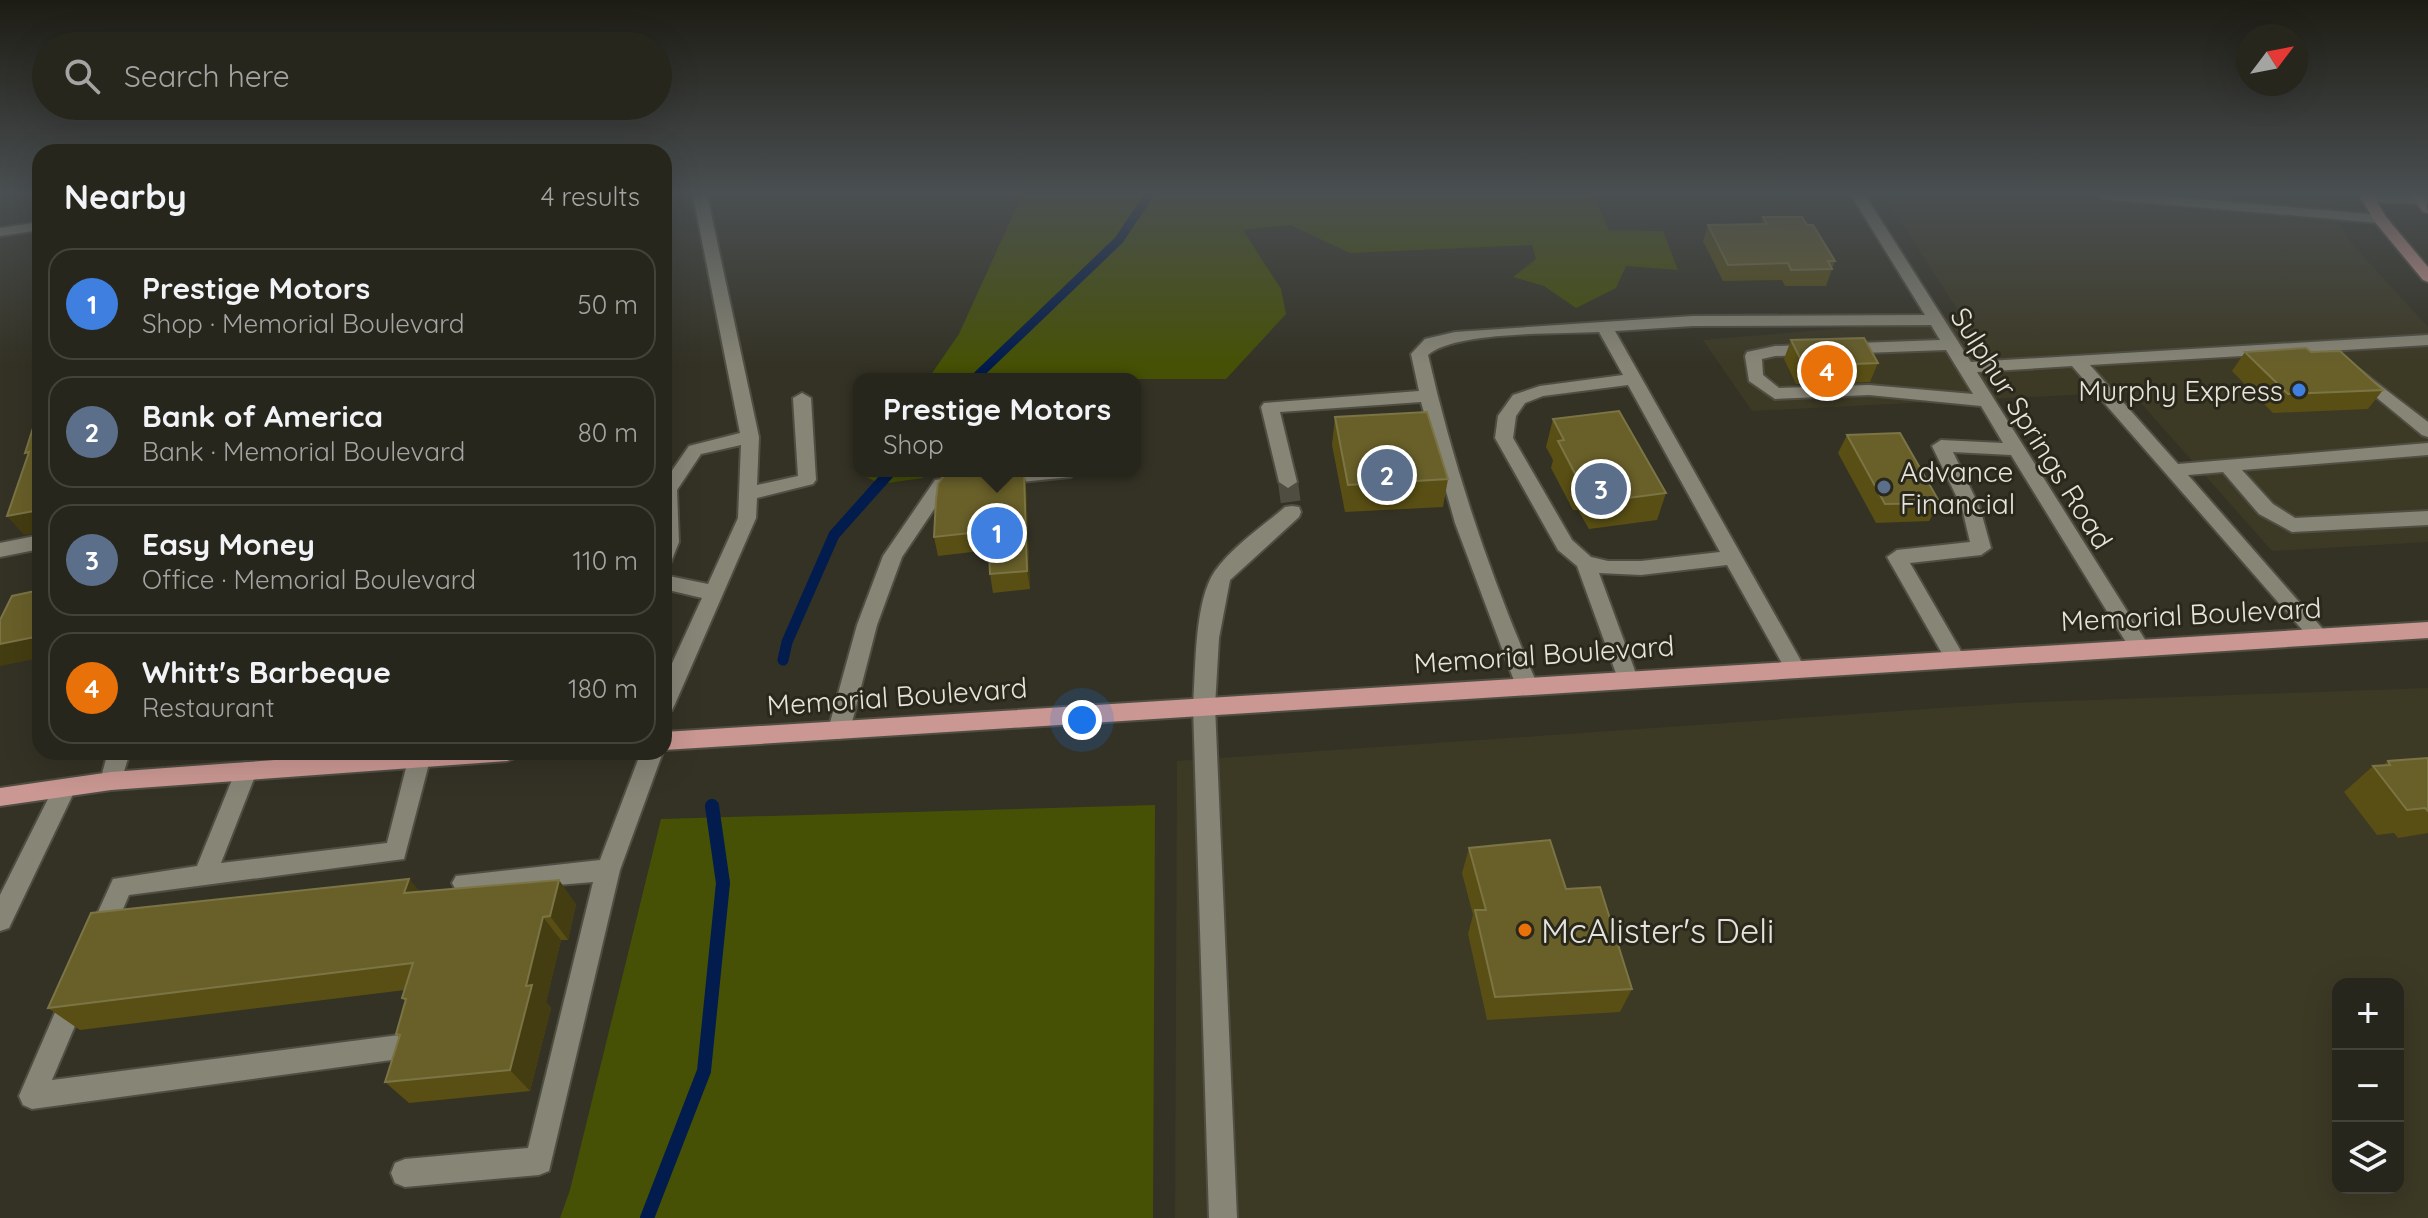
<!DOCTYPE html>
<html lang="en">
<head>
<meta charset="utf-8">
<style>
  :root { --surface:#27261c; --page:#2f2e25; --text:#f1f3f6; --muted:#a4a5a3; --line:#43433b; --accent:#f2a080 }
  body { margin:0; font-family:Quicksand,sans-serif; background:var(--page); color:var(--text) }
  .controls { position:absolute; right:24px; bottom:24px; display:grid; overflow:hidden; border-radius:16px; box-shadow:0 8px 32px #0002 }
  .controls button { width:72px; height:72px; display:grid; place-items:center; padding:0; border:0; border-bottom:2px solid var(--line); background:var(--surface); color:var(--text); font:40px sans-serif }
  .compass { position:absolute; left:2236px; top:24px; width:72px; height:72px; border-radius:50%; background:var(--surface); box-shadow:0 8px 32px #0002; rotate:58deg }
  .you { position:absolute; left:1082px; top:720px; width:28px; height:28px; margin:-20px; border:6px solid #fff; border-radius:50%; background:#1a73e8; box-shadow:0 0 0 12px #1a73e833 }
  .badge { display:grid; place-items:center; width:52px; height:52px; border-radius:50%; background:var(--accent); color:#fff; font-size:26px; font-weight:700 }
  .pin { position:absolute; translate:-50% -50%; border:4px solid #fff; box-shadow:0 2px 8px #0006 }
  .popup { position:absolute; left:853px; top:373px; width:288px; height:104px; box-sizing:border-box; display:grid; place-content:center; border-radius:16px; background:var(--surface); filter:drop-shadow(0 2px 6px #0005); font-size:26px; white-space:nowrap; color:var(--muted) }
  .popup b { font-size:30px; color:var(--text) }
  .popup::after { content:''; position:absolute; left:50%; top:100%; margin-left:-16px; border:16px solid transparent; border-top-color:var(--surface) }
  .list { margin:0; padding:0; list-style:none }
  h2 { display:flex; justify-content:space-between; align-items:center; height:104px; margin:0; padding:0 32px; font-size:34px }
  h2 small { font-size:26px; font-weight:400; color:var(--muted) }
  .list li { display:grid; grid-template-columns:52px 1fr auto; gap:24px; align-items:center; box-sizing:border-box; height:112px; margin:0 16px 16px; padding:0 16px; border:2px solid var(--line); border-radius:24px }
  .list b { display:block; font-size:30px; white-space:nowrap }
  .list p { margin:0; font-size:26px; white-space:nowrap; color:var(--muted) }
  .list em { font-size:26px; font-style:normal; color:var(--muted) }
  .icon { flex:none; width:44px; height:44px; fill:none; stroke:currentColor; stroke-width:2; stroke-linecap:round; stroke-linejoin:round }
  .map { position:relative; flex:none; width:2428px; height:1218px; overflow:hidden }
  .search { position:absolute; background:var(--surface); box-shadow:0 8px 32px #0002; left:32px; top:32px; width:640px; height:88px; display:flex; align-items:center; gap:20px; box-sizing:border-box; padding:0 28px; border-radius:44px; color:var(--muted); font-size:30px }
  .panel { position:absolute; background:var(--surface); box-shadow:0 8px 32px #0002; left:32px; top:144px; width:640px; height:616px; border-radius:24px }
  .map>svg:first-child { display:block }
</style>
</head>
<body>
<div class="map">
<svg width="2428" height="1218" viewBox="0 0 2428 1218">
  <rect width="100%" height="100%" fill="#343225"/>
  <path fill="#3c3925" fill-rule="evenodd" d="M 1883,195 L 2325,195 L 2350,242 L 2428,327 L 2428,542 L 2272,551 L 2131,392 L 1752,411 L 1703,340 L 1963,318 Z
    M 2428,688 L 2428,1218 L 1175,1218 L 1177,761 L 2014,703 ZM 2338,984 L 2398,984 L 2398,1188 L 2338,1188 Z"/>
  <path fill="#465105" d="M 1022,195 L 1594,195 L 1609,230 L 1663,231 L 1678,270 L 1626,266 L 1616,288 L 1576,308 L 1544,286 L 1513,277 L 1536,259 L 1532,245 L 1350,253 L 1290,225 L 1243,230 L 1281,289 L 1286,314 L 1226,379 L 928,379 L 959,334 Z
    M 859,469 L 859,471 L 924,471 L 923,478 L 880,484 L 857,472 Z
    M 1155,805 L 1153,1218 L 560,1218 L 570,1190 L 661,819 Z"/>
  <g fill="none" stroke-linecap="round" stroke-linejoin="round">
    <path stroke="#021c4d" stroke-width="9" d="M 974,379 L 1119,240 L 1149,195"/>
    <path stroke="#021c4d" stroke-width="11" d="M 783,660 L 787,642 L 834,535 L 891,471"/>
    <path stroke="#021c4d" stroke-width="14" d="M 647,1218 L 704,1071 L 723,883 L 712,806"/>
    <path stroke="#4f4d40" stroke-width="20" stroke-dasharray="20 10" stroke-linecap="butt" d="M 1288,482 L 1292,512"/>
    <g stroke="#504e43" stroke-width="4">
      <path id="minor" d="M 693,195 L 707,195 L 759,437 L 757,485 L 798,476 L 793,398 L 802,393 L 811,398 L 816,480 L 813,484 L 757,498 L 756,518 L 675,704 L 672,710 L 664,712 L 664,681 L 702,598 L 664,589 L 664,575 L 708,584 L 738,518 L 741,445 L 701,454 L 677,490 L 679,542 L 671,562 L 664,564 L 664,482 L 689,446 L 740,433 Z
        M 1851,195 L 1865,195 L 1971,362 L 2428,335 L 2428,345 L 2090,365 L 2178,464 L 2428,443 L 2428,455 L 2242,470 L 2273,504 L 2295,518 L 2428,511 L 2428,525 L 2292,532 L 2259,514 L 2223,472 L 2188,475 L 2329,636 L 2326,641 L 2312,641 L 2072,366 L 1977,372 L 2149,646 L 2146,652 L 2132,652 L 2011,455 L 1953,452 L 1980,508 L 1991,548 L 1981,555 L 1910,563 L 1965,658 L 1962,664 L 1948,664 L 1887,557 L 1897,550 L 1970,542 L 1962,508 L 1932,446 L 1941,440 L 2003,443 L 1981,406 L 1869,395 L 1775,399 L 1749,381 L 1745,356 L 1747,352 L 1775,346 L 1940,340 L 1931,325 L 1693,326 L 1615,331 L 1805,668 L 1802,674 L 1788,674 L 1727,565 L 1641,575 L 1599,573 L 1638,679 L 1635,685 L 1621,685 L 1618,679 L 1577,566 L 1558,550 L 1495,438 L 1498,416 L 1513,395 L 1540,386 L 1623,375 L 1599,332 C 1560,334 1454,331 1428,355 C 1454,469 1491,579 1538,686 L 1534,692 L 1527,694 L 1520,692 L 1516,686 L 1455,523 L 1421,402 L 1280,412 L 1297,482 L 1288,488 L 1279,482 L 1261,407 L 1264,403 L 1419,391 L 1411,354 L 1425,339 L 1455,332 L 1693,316 L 1925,315 ZM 1946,350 L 1973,394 L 1869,385 L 1779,388 L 1763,375 L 1762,359 L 1775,356 ZM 1628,385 L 1720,552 L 1641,561 L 1608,561 L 1591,557 L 1572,540 L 1513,438 L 1516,416 L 1525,403 L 1543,396 Z
        M 2096,195 L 2152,195 L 2380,215 L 2387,219 L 2380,223 L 2103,199 Z
        M 2367,195 L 2428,196 L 2428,204 L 2363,202 L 2361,199 Z
        M 40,222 L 40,230 L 0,236 L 0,228 Z
        M 2360,370 L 2428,422 L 2428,437 L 2422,435 L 2354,379 L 2352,375 Z
        M 1008,471 L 1079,471 L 1070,477 L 1000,484 L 991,478 L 994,474 Z
        M 960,476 L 966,478 L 969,482 L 966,486 L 947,490 L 902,557 L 877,625 L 850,730 L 847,736 L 839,739 L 831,736 L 828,730 L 857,625 L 883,556 L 935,480 Z
        M 1292,506 L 1299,507 L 1301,512 L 1299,517 L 1230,580 L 1219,638 L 1215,706 L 1237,1218 L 1209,1218 L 1193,706 C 1196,669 1194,601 1215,571 C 1233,546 1262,527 1285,507 Z
        M 40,535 L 40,549 L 0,557 L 0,543 Z
        M 108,752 L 130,752 L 119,788 L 111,790 L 103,788 L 100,781 Z
        M 410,752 L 432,752 L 404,859 L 129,895 L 108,944 L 99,947 L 90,944 L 87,936 L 113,879 L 197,866 L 238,765 L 246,762 L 254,765 L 257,771 L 221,863 L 387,843 Z
        M 641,752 L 663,752 L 620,870 L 549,1171 L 539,1175 L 405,1187 L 395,1183 L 391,1173 L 395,1163 L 405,1159 L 528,1148 L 593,882 L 464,893 L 456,890 L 452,883 L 456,876 L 600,860 Z
        M 65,779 L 73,781 L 76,788 L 9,928 L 0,931 L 0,895 L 57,781 Z
        M 75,983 L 84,987 L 88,995 L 52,1080 L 399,1035 L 408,1038 L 412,1047 L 408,1056 L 399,1059 L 32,1109 L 23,1105 L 19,1096 L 66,987 Z"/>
    </g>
    <g stroke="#504e43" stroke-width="4">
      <path id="major" d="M 2359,195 L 2373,195 L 2386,217 L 2428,267 L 2428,282 L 2423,280 L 2375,222 Z
        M 2411,195 L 2425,195 L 2428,213 L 2423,212 Z
        M 2428,622 L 2428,638 L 664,750 L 664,732 Z
        M 384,752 L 518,752 L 515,758 L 507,761 L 111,790 L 0,806 L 0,788 L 111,772 Z"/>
    </g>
    <use href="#minor" fill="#878576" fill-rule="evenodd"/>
    <use href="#major" fill="#ca9792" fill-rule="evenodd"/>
  </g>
  <path fill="#594f14" d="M 1763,217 L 1835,261 L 1826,286 L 1785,286 L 1782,280 L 1723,281 L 1703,241 L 1708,225 L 1760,225 Z
    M 1791,340 L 1878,363 L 1870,382 L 1796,384 L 1784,359 Z
    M 2245,352 L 2311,352 L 2383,390 L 2368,409 L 2273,413 L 2232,371 Z
    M 1335,417 L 1448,479 L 1443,507 L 1345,512 L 1332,445 Z
    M 1553,419 L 1666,493 L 1657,520 L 1589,529 L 1578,510 L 1573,510 L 1551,468 L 1553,460 L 1546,447 Z
    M 1847,435 L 1940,503 L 1929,521 L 1876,523 L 1838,453 Z
    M 942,471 L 1024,471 L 1026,485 L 1030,589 L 993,593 L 990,574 L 989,550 L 938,556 L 934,537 L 943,476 Z
    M 2428,758 L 2428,833 L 2398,838 L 2394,833 L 2377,835 L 2344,792 L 2373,766 L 2383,765 L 2388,761 Z
    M 1469,848 L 1566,889 L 1632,989 L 1620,1012 L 1487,1020 L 1468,934 L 1473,915 L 1462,873 Z
    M 420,892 L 576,904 L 568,940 L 561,940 L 546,1002 L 551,1008 L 530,1091 L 409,1103 L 385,1082 L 399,1037 L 396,1034 L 406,1001 L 402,998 L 405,990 L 80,1030 L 48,1008 Z"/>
  <path fill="#443d12" d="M 664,420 L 666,425 L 669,455 L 664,456 Z
    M 1024,471 L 1026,485 L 1030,589 L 1027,571 Z
    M 40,510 L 40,532 L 24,535 L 7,516 Z
    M 40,636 L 40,658 L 0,666 L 0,644 Z
    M 409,879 L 430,903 L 404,893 Z
    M 559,880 L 576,904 L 568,940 L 550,916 Z
    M 543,917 L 561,940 L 546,1002 L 551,1008 L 530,1091 L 510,1070 L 526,986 Z"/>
  <path fill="#685f29" stroke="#7b7445" stroke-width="2" d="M 1763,217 L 1802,217 L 1807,225 L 1813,225 L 1835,261 L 1828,261 L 1832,269 L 1791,270 L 1788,263 L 1728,265 L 1708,225 L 1767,224 Z
    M 1864,338 L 1878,363 L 1804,366 L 1791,340 Z
    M 2306,348 L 2311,352 L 2340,351 L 2383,390 L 2288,394 L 2245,352 Z
    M 40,406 L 40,510 L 7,516 L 29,452 L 25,453 Z
    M 1619,411 L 1666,493 L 1597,502 L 1586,483 L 1580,483 L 1558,441 L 1564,440 L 1553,419 Z
    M 1427,412 L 1448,479 L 1348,485 L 1335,417 Z
    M 1900,433 L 1940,503 L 1885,504 L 1847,435 Z
    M 974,471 L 1024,471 L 1027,571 L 990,574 L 988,531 L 934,537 L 936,499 L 938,484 L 945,474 Z
    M 40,590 L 40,636 L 0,644 L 0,620 L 12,596 Z
    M 2428,758 L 2428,811 L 2425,808 L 2407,810 L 2373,766 L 2390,765 L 2388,761 Z
    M 1550,840 L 1566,889 L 1600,887 L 1632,989 L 1495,997 L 1475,910 L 1486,910 L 1469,848 Z
    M 409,879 L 404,893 L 559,880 L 550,916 L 543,917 L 526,986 L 532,985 L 510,1070 L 385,1082 L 400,1035 L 396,1034 L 406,999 L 402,998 L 413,963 L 48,1008 L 91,913 Z"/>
  <linearGradient id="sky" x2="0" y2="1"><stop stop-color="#1d1c14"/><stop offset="0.53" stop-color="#4a4f51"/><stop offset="1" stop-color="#4a4f51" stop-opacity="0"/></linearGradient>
  <rect width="2428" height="365" fill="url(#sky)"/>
  <circle fill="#3f7fe0" stroke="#2a281b" stroke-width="3" cx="2299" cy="390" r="8"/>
  <circle fill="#5c6f8a" stroke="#2a281b" stroke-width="3" cx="1884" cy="487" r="8"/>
  <circle fill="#e8710a" stroke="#2a281b" stroke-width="3" cx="1525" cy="930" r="8"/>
  <g text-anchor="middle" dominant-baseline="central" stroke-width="6" stroke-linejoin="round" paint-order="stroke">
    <g font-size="28" fill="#e5e3db" stroke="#2a281b" text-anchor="end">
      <text x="2283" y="390">Murphy Express</text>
      <text x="1900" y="471" text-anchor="start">Advance<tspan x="1900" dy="32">Financial</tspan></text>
    </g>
    <g font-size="28" fill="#e5e3db" stroke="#2a281b">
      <text transform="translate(2032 428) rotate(58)">Sulphur Springs Road</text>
      <text transform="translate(2191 614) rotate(-3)">Memorial Boulevard</text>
      <text transform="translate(1544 654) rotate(-4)">Memorial Boulevard</text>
      <text transform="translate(897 696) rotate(-4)">Memorial Boulevard</text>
    </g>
    <g font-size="34" fill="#e5e3db" stroke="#2a281b" text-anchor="start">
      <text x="1541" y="930">McAlister's Deli</text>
    </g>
  </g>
</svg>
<div class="controls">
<button>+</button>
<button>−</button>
<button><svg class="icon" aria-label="layers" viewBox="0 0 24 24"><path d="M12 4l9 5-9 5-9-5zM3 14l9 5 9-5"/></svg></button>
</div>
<svg class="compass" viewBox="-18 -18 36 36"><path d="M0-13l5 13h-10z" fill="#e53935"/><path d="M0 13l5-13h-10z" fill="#a4a5a3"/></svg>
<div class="you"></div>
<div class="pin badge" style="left:997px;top:533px;background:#3f7fe0">1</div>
<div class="popup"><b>Prestige Motors</b>Shop</div>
<div class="pin badge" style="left:1387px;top:475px;background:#5c6f8a">2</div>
<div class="pin badge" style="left:1601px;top:489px;background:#5c6f8a">3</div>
<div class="pin badge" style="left:1827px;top:371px;background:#e8710a">4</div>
<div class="search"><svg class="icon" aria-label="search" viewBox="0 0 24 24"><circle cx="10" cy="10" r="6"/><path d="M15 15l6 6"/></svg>Search here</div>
<section class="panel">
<h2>Nearby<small>4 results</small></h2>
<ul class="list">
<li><span class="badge" style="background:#3f7fe0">1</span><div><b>Prestige Motors</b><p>Shop · Memorial Boulevard</p></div><em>50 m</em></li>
<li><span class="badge" style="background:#5c6f8a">2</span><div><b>Bank of America</b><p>Bank · Memorial Boulevard</p></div><em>80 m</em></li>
<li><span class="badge" style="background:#5c6f8a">3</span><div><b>Easy Money</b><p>Office · Memorial Boulevard</p></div><em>110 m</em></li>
<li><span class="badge" style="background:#e8710a">4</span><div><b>Whitt's Barbeque</b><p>Restaurant</p></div><em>180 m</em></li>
</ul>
</section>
</div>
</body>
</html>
